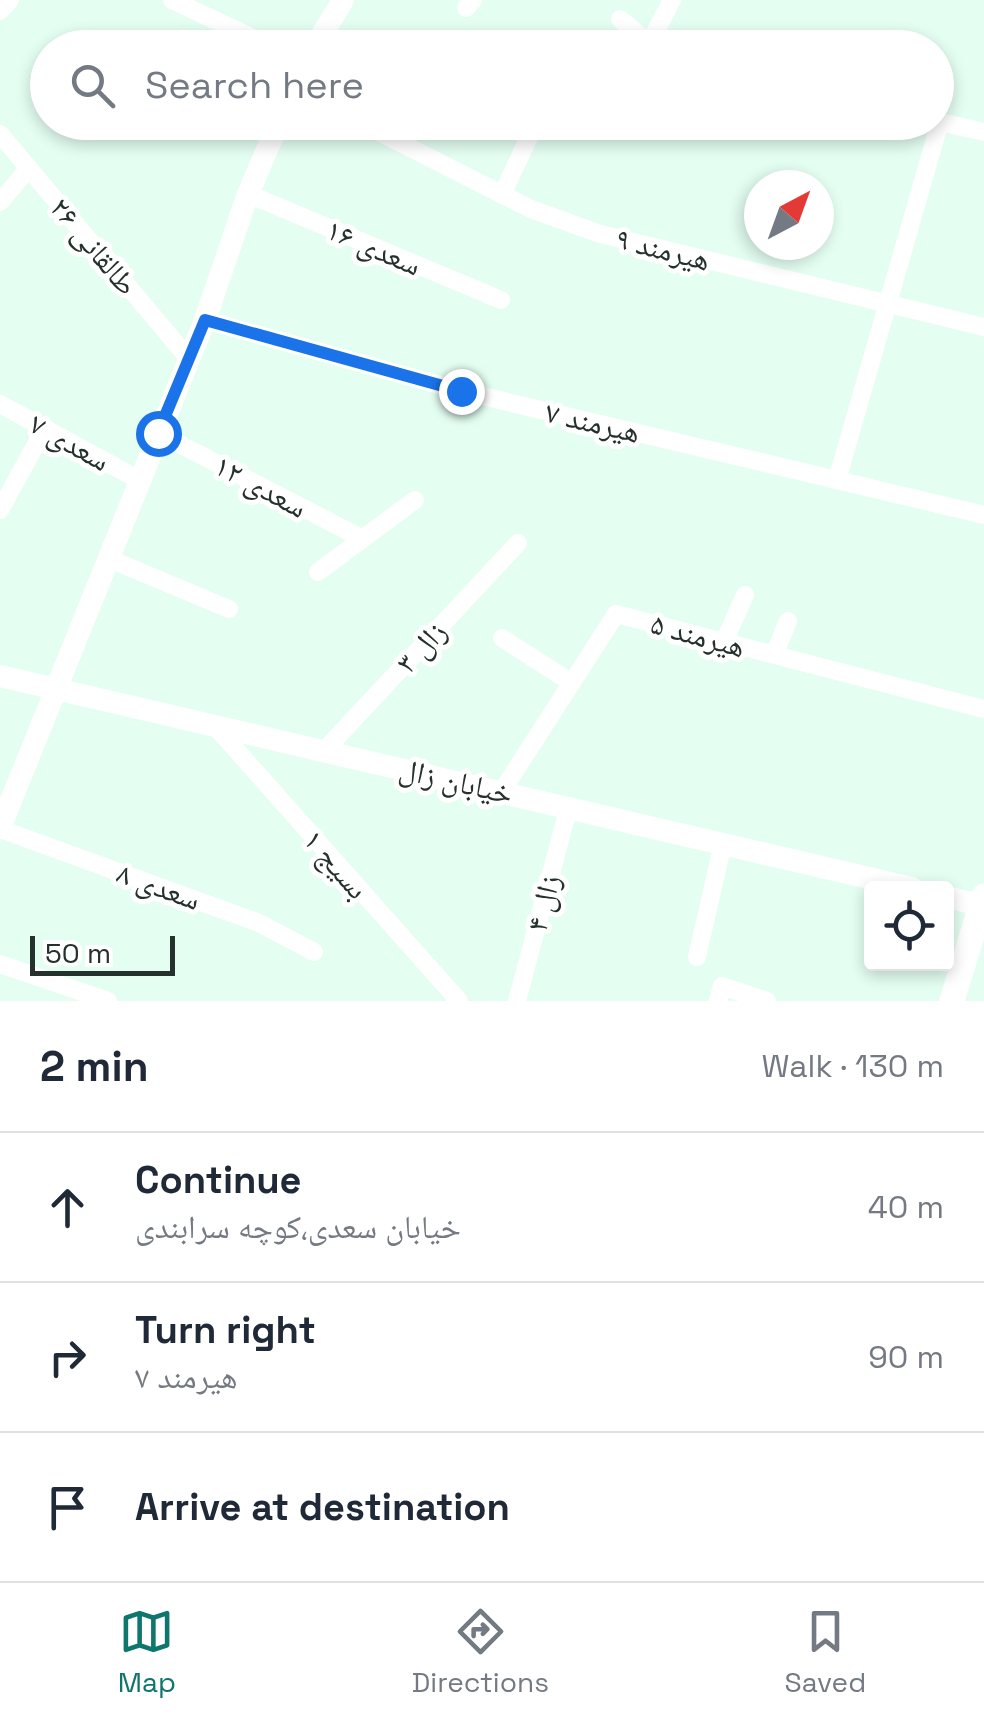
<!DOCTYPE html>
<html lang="en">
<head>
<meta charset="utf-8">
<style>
  :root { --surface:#fff; --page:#f6f6f7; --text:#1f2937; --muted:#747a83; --line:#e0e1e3; --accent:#0f766e }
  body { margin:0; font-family:"Space Grotesk","Noto Naskh Arabic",sans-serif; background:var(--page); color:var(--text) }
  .controls { position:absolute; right:30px; bottom:30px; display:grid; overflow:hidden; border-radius:10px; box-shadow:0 5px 15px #0003 }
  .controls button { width:90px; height:90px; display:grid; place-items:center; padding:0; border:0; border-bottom:2px solid var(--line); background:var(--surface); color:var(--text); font:50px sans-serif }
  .compass { position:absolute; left:744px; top:170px; width:90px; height:90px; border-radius:50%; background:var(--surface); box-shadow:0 5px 15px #0003; rotate:41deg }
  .scale { position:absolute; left:30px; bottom:25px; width:145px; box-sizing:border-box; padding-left:10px; border:5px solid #25312c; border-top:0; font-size:28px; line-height:35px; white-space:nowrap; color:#25312c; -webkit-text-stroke:8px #fff; paint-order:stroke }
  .stop { position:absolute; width:30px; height:30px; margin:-22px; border:8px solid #1a73e8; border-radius:50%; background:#fff }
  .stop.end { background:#1a73e8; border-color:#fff; box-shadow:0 2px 10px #0008 }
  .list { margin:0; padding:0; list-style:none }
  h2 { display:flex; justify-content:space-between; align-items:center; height:130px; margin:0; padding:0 40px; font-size:42px }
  h2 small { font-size:32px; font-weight:400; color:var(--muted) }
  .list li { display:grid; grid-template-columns:65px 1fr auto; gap:30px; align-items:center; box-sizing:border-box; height:150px; padding:0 40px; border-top:2px solid var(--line) }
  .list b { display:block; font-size:38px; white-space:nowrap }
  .list p { margin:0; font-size:32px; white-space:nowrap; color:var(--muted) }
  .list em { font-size:32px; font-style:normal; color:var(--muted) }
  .icon { flex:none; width:55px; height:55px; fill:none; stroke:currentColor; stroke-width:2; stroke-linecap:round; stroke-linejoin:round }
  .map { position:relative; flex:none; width:984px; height:1001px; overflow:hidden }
  .search { position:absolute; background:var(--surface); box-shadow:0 5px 15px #0003; left:30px; right:30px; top:30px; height:110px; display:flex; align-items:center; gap:25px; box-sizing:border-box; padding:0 35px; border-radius:55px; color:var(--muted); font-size:38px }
  .sheet { height:580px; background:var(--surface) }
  nav { display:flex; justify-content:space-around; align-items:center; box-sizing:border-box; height:140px; border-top:2px solid var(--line); background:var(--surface); font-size:28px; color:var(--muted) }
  nav a { display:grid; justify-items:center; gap:5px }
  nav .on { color:var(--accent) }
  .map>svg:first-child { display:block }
</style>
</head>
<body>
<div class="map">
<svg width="984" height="1001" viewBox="0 0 984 1001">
  <rect width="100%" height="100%" fill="#e4fef2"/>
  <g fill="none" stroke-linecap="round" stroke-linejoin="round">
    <path stroke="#fff" stroke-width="18" d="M 172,0 L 274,48
      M 466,8 L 473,0
      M 0,11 L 10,0
      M 620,19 L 655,48
      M 649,44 L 672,0
      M 936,121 L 984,132
      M 359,122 L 531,209 L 600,234 L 984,327
      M 0,134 L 189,359
      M 248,194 L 501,300
      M 502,195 L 536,122
      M 0,202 L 29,168
      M 205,320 L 461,391 L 984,515
      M 0,404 L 139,480
      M 158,433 L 363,539
      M 837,480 L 940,122
      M 0,510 L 45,428
      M 107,558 L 229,609
      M 318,572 L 415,500
      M 502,638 L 572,683
      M 724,642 L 745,595
      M 774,655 L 788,621
      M 215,726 L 459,1001
      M 324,751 L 518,543
      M 502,791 L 616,614 L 984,709
      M 0,829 L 259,923 L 314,952
      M 697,957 L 723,843
      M 0,964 L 108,1001
      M 517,1001 L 569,806
      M 718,1001 L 722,986 L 767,1001"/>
    <path stroke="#fff" stroke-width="22" d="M 314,48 L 343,0
      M 0,676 L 912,888
      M 0,828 L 205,320 L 248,194 L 279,122
      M 946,897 L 981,905"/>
    <path stroke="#fff" stroke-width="25" d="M 952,1001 L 984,896"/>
  </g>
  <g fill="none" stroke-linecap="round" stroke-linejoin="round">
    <path stroke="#1a73e8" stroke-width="12" d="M 158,433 L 205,320 L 461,391"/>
  </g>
  <g text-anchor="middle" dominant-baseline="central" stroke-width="10" stroke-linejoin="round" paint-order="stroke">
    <g font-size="30" fill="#25312c" stroke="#fff">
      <text transform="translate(94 246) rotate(50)">طالقانی ۲۶</text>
      <text transform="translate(374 247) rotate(23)">سعدی ۱۶</text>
      <text transform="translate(663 249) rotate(14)">هیرمند ٩</text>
      <text transform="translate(593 422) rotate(13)">هیرمند ٧</text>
      <text transform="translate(70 442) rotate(29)">سعدی ۷</text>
      <text transform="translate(261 486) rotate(28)">سعدی ۱۲</text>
      <text transform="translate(698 635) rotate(15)">هیرمند ۵</text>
      <text transform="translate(421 647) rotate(-47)">زال ۳</text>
      <text transform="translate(456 781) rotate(13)">خیابان زال</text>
      <text transform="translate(336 864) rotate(49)">بسیج ۱</text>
      <text transform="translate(159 886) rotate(20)">سعدی ۸</text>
      <text transform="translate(543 903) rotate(-75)">زال ۴</text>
    </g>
  </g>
</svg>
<div class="controls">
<button><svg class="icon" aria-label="locate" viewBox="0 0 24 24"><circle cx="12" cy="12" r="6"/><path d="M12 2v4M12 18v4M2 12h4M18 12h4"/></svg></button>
</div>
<svg class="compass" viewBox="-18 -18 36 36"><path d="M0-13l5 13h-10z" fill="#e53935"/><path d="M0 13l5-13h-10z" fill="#747a83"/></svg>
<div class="scale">50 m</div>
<div class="stop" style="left:158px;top:433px"></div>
<div class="stop end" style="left:461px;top:391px"></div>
<div class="search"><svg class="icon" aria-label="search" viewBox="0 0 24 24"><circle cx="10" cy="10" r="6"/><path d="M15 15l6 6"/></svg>Search here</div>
</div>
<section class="sheet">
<h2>2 min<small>Walk · 130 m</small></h2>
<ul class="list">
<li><svg class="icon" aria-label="ahead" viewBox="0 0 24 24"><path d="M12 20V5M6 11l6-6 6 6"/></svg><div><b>Continue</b><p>خیابان سعدی،کوچه سرابندی</p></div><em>40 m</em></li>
<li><svg class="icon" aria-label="right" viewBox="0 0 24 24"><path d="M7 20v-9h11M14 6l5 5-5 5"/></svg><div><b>Turn right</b><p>هیرمند ٧</p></div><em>90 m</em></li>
<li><svg class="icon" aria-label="arrive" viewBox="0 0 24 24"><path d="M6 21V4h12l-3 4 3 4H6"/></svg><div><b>Arrive at destination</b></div></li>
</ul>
</section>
<nav>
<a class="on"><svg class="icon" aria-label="map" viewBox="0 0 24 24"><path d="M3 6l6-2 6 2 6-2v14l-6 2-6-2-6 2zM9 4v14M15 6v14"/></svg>Map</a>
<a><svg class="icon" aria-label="directions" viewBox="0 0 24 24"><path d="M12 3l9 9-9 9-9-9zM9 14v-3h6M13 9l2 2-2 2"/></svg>Directions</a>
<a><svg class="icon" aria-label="saved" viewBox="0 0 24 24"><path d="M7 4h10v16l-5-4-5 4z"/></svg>Saved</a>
</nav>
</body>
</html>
